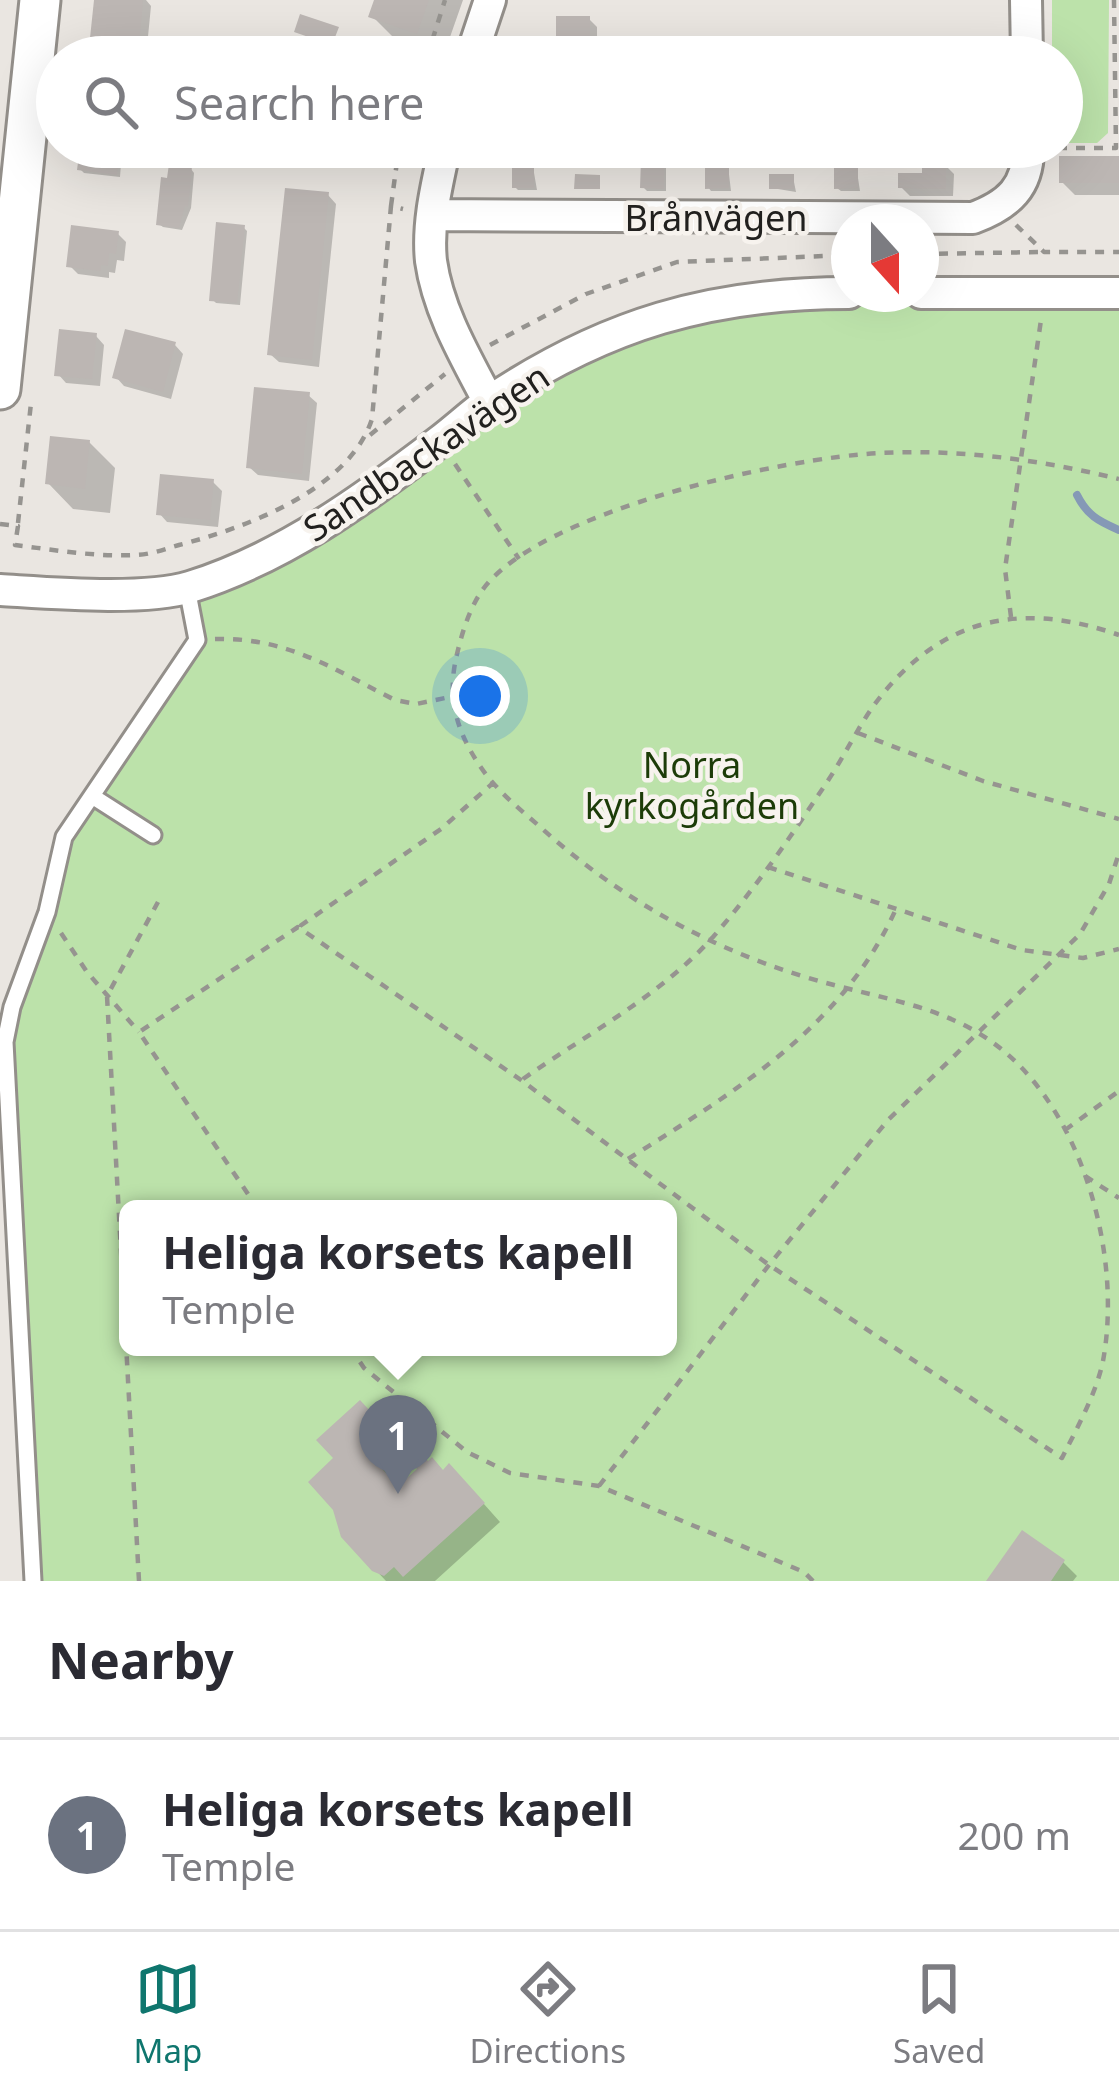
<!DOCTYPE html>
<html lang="en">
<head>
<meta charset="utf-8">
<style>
  :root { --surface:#fff; --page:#f2f2f3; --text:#2b2b33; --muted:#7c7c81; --line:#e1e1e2; --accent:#0f766e }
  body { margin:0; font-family:"Noto Sans",sans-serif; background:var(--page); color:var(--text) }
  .compass { position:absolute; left:831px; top:204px; width:108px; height:108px; border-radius:50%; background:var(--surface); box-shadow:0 12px 48px #0002; rotate:159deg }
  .you { position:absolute; left:480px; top:696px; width:42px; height:42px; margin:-30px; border:9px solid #fff; border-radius:50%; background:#1a73e8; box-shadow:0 0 0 18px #1a73e833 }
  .badge { display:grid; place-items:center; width:78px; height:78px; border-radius:50%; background:var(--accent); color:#fff; font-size:39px; font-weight:700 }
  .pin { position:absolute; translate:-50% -99px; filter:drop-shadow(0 3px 6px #0008) }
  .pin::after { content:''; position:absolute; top:63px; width:42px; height:36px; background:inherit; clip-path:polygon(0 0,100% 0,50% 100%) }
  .popup { position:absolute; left:119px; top:1200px; width:558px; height:156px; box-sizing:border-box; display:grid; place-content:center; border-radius:18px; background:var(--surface); filter:drop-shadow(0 3px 9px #0005); font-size:39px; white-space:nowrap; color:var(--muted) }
  .popup b { font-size:45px; color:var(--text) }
  .popup::after { content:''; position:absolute; left:50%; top:100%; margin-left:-24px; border:24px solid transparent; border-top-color:var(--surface) }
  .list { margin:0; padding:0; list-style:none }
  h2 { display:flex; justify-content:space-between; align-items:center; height:156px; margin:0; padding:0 48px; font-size:51px }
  h2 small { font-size:39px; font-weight:400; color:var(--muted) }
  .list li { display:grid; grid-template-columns:78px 1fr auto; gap:36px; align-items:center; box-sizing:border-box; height:192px; padding:0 48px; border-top:3px solid var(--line) }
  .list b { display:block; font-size:45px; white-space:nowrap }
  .list p { margin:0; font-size:39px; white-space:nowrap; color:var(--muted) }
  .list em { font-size:39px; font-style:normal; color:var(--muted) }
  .icon { flex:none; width:66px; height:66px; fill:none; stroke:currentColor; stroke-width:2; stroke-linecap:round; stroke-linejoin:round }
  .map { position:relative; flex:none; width:1119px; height:1581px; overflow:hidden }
  .search { position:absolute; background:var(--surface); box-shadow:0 12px 48px #0002; left:36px; right:36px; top:36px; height:132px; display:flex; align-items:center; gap:30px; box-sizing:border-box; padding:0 42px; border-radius:66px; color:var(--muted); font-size:45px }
  .sheet { height:348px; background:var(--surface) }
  nav { display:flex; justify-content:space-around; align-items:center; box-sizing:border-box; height:168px; border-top:3px solid var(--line); background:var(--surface); font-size:33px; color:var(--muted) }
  nav a { display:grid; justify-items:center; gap:6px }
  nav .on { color:var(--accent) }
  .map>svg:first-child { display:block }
</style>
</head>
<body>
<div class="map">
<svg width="1119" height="1581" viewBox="0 0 1119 1581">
  <rect width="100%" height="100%" fill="#eae6e1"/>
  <path fill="#bce2aa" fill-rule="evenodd" d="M 1052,0 L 1109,0 L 1108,133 L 1097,143 L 1062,143 L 1062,57 L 1052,57 Z
    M 1119,293 L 1119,1581 L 33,1581 L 5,1042 L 64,837 L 197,640 L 187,588 L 671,312 L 849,294 ZM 128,1209 L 668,1209 L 668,1347 L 128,1347 Z"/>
  <path fill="#0003" fill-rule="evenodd" d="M 97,0 L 146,0 L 151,6 L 146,57 L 91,57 Z
    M 377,0 L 463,0 L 443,57 L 397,41 L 372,16 Z
    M 589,19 L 597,27 L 597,57 L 559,57 Z
    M 83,147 L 115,147 L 114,160 L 121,164 L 120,177 L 84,173 L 80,169 Z
    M 349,147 L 387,147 L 382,159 Z
    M 496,147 L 543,147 L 543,151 L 500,151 Z
    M 562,147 L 609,147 L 609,151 L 565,150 Z
    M 626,147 L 673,147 L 673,151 L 631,151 Z
    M 691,147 L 738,147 L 738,151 L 695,151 Z
    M 756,147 L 803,147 L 803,151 L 760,151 Z
    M 1119,159 L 1119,195 L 1075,195 L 1062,182 Z
    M 663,162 L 666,166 L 666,191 L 647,191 L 643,187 Z
    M 856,165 L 860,191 L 841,191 L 837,188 Z
    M 945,165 L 954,174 L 953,196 L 910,196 L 901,187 Z
    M 728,166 L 731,191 L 711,191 L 708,187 Z
    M 533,167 L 537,190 L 518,190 L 515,187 Z
    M 191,169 L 194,173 L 191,208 L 182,230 L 163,227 L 159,224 Z
    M 793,177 L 796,192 L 772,188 Z
    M 328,195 L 336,204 L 319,367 L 279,362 L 270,354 Z
    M 243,227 L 247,231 L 240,305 L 216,303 L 212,299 Z
    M 118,234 L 126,242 L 124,261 L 117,260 L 115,273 L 109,272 L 109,278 L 78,274 L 70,266 Z
    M 96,336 L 104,345 L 100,386 L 66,383 L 58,374 Z
    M 175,345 L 183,354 L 171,399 L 124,386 L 116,377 Z
    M 308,395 L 317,403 L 309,481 L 258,475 L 249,467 Z
    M 89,442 L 115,468 L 110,513 L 73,509 L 48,483 Z
    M 213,482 L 222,491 L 218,527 L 167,522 L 159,513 Z
    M 382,1427 L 429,1464 L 467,1485 L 500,1522 L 435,1581 L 386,1581 L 343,1535 L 336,1509 ZM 408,1454 L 422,1469 L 399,1490 L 385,1475 Z
    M 1023,1534 L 1063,1562 L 1077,1576 L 1073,1581 L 990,1581 Z"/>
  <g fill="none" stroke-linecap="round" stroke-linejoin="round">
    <path stroke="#8599b6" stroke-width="8" d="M 1077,495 C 1087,515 1098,521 1119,530"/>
  </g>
  <path fill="#bcb6b3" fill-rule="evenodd" d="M 94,0 L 143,0 L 138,57 L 88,57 Z
    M 374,0 L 429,0 L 417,34 L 368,17 Z
    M 300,14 L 339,27 L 332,45 L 294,32 Z
    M 556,16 L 590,16 L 590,57 L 556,57 Z
    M 512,38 L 527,38 L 527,57 L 512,57 Z
    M 80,147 L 113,147 L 112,157 L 119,158 L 117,175 L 77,170 Z
    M 1059,156 L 1119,156 L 1119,183 L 1059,183 Z
    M 641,159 L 664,159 L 664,189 L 640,188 Z
    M 858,162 L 858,188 L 834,189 L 834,163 Z
    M 922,162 L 946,162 L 946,189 L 898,188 L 898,173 L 922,173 Z
    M 705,163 L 729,163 L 729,188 L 705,189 Z
    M 169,164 L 192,166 L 188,207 L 185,206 L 179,228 L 156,225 L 161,177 L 167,178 Z
    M 512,164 L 534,164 L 534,188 L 512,188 Z
    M 575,174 L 600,175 L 600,189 L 574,189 Z
    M 769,174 L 794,174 L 794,189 L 769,189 Z
    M 285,188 L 329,192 L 312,360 L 267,355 Z
    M 216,222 L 245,225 L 237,303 L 209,301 Z
    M 71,225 L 119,231 L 116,254 L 109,253 L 108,266 L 101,265 L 101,271 L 66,267 Z
    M 59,329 L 97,333 L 92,379 L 54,376 Z
    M 125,329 L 176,342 L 163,392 L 112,378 Z
    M 254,387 L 310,392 L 302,474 L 246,468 Z
    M 50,436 L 90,440 L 85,489 L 45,484 Z
    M 160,474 L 214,479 L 210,520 L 156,515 Z
    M 360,1400 L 382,1424 L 389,1417 L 428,1461 L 432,1457 L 443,1470 L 449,1463 L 485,1503 L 403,1577 L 394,1567 L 384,1576 L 372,1571 L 341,1537 L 333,1510 L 308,1482 L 333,1458 L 316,1440 ZM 389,1438 L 417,1469 L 398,1486 L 370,1456 Z
    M 1022,1530 L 1065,1560 L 1051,1581 L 986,1581 Z"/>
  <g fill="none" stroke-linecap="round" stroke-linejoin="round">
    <g stroke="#938f8a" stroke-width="21">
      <path id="service" d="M 92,796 L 153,835
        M 33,1581 L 5,1042 L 12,1007 L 47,912 L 64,837 L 197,640 L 187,588"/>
    </g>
    <g stroke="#938f8a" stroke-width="36">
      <path id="minor" d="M 1026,0 L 1027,57
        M 471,57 L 490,0
        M 445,147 C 437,184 427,223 431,261 C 438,311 466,358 489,402
        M 432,215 L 973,218 C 1008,205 1029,187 1028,147
        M 921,293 L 1119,293
        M 0,590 C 51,593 143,601 190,587 C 283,558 364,499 440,441 C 457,428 473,413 490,401 C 605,324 711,293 849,293"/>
    </g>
    <g stroke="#938f8a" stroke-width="45">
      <path id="tertiary" d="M 0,389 L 40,0"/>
    </g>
    <path stroke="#969490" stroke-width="4.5" stroke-dasharray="9 9" stroke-linecap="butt" d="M 427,57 L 445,0
      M 1058,148 L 1116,148 L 1114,0
      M 391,206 L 399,147
      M 1016,225 L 1044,252 L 1119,252
      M 921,254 L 1041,252
      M 490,345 L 586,294 L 677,262 L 849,255
      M 370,435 L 445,374
      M 455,464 L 519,559
      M 18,523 L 31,403
      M 0,524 L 18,526 L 15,545 C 55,550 95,557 135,555 C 149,555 165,549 179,545 C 245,528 349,490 372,419 L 391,206 L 403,209
      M 1011,617 L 1005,569 L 1041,320
      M 215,639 C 287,637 333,669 395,700 L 416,704 L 450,697
      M 858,733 L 983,781 L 1119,819
      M 768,867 L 1022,950 L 1083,958 L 1119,949
      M 300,926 L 441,829 L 493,783
      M 61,933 L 87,972 L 139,1032
      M 523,1079 C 587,1034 660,996 713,937 C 755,889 792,835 827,782 C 846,754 860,722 881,696 C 946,615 1025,602 1119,635
      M 1065,1130 L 1119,1091
      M 628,1159 C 734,1092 841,1029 895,911
      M 1085,1176 L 1119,1198
      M 258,1209 L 139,1032 L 298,927 L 521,1080 L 769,1265 L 1062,1458 C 1077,1428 1096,1394 1103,1361 C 1119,1275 1095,1166 1044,1095 C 979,1004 899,1006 802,976 C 702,945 615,895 538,825 C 516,806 493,787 478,763 C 455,728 447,695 457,654 C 462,633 469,610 481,592 C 536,511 787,457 881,453 C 962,449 1041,460 1119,479
      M 350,1347 L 364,1368 L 467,1452 L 510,1473 L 599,1486 L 804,1572 L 813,1581
      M 599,1486 L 769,1265 L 888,1120 L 1080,934 L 1109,884 L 1119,853
      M 139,1581 L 107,996 L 158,902"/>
    <use href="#service" stroke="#fff" stroke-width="15"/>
    <use href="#minor" stroke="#fff" stroke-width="30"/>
    <use href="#tertiary" stroke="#fff" stroke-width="39"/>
  </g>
  <g text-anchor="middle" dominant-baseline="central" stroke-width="9" stroke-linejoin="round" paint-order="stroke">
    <g font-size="36" fill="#22211f" stroke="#f7f3ee">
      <text x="716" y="217">Brånvägen</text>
      <text transform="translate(426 452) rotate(-34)">Sandbackavägen</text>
    </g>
    <g font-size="36" fill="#1c3c08" stroke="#f7f3ee">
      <text x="692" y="764">Norra<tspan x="692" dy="41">kyrkogården</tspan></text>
    </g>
  </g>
</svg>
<svg class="compass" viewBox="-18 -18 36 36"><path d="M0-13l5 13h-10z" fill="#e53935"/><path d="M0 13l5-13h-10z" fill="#7c7c81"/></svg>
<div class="you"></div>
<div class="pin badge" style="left:398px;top:1494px;background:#6b7280">1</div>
<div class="popup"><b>Heliga korsets kapell</b>Temple</div>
<div class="search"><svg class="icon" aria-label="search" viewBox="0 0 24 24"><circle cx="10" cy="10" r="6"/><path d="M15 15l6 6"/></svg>Search here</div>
</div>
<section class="sheet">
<h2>Nearby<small></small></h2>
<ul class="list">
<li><span class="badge" style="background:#6b7280">1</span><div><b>Heliga korsets kapell</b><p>Temple</p></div><em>200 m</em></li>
</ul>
</section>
<nav>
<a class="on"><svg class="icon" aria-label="map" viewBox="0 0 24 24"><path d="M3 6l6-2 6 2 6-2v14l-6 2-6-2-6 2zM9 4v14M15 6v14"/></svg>Map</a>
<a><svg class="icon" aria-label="directions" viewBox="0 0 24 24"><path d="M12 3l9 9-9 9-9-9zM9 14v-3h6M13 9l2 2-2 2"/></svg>Directions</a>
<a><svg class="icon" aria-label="saved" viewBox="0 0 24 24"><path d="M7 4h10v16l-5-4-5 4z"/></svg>Saved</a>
</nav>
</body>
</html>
